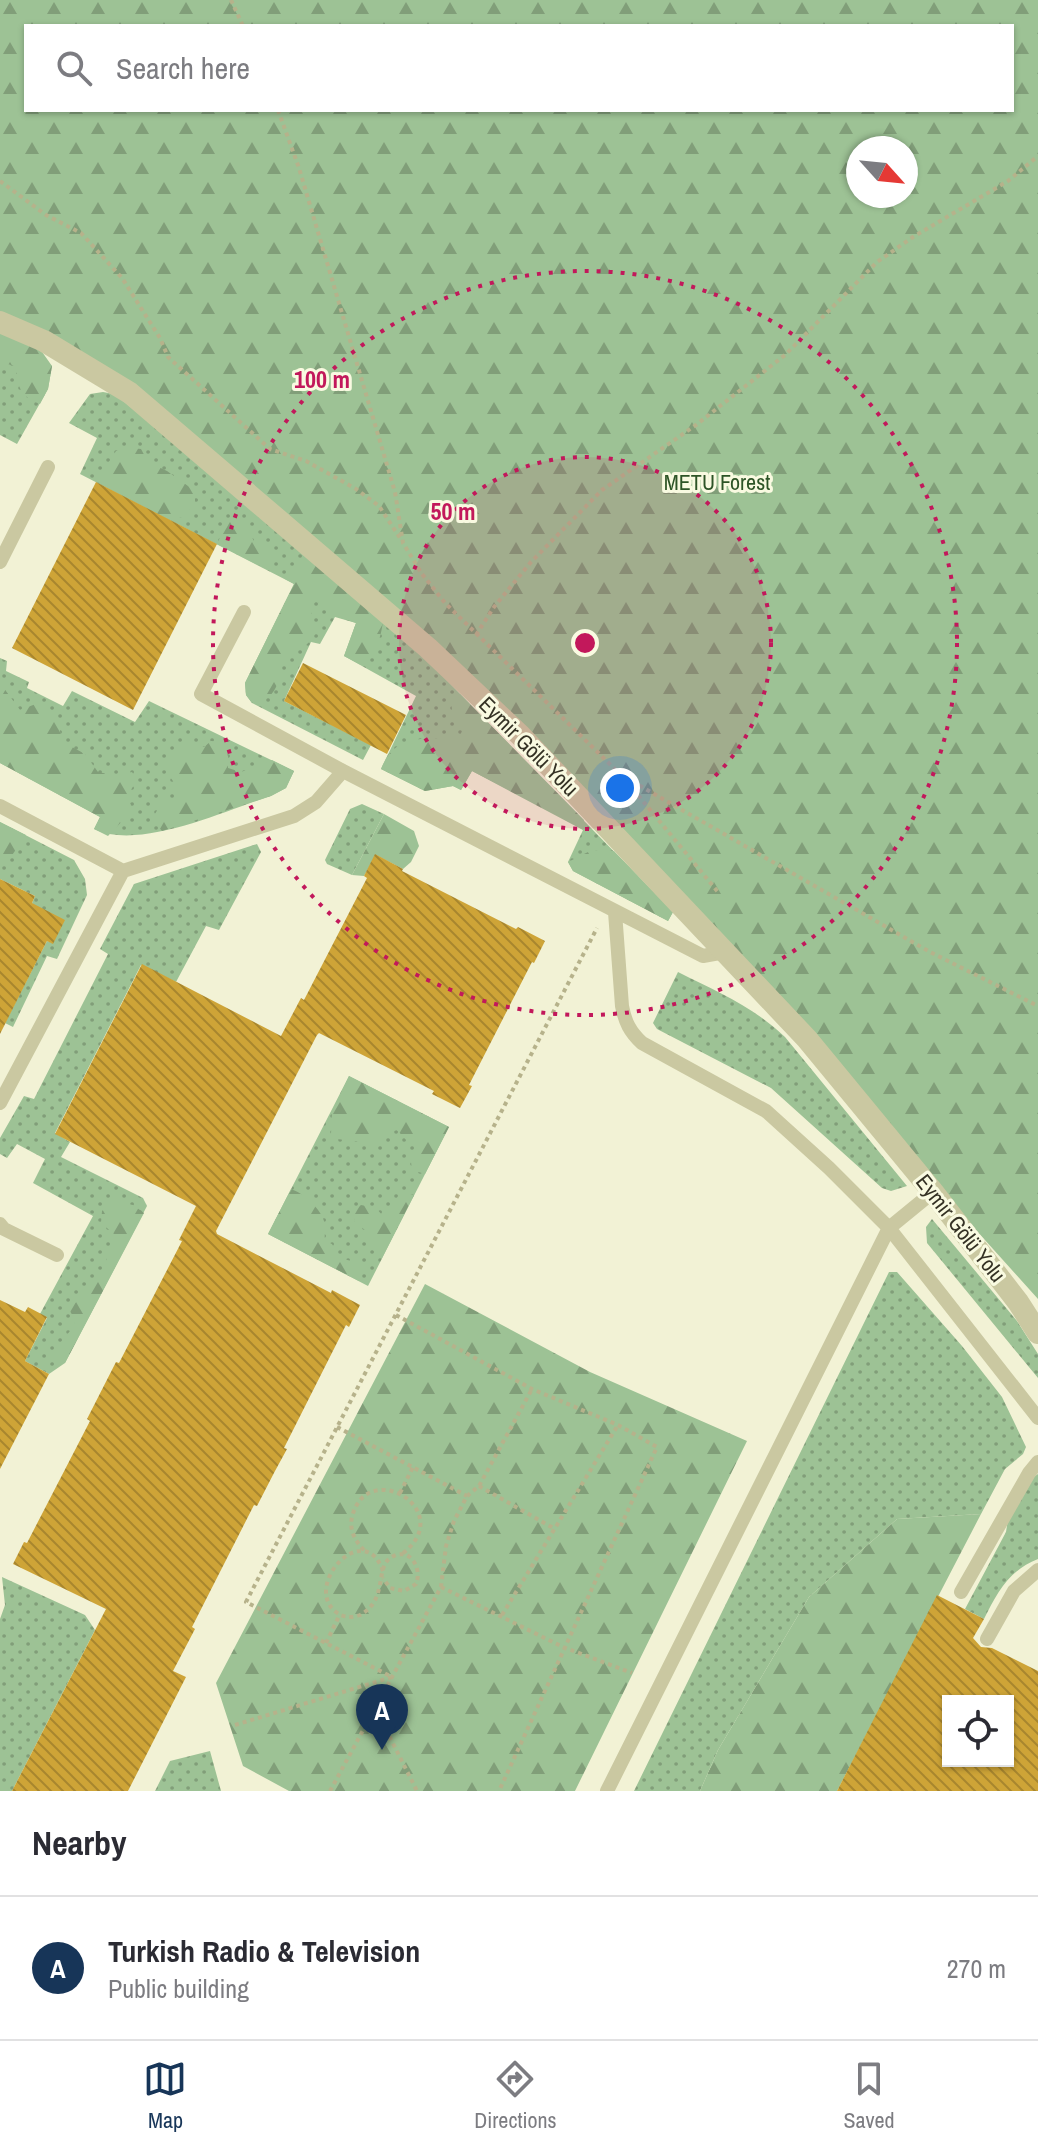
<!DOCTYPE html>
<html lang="en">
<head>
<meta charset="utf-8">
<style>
  :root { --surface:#fff; --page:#f2f2f3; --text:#2b2b33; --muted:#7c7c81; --line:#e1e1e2; --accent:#173558 }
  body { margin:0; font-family:"Archivo Narrow",sans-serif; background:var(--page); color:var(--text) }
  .controls { position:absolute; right:24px; bottom:24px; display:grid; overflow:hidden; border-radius:0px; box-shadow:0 2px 6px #0004 }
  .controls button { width:72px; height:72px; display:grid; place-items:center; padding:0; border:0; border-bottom:2px solid var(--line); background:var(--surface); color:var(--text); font:40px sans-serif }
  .compass { position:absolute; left:846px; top:136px; width:72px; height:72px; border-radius:50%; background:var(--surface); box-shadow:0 2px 6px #0004; rotate:117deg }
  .you { position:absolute; left:620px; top:788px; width:28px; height:28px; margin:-20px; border:6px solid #fff; border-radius:50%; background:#1a73e8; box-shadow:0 0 0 12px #1a73e833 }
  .badge { display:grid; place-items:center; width:52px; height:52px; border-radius:50%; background:var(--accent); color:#fff; font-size:26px; font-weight:700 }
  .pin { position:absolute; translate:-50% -66px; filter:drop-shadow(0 2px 4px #0008) }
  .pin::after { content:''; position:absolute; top:42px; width:28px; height:24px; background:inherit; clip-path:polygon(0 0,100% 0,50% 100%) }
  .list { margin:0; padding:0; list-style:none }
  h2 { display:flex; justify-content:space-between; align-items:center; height:104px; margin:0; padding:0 32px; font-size:34px }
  h2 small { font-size:26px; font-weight:400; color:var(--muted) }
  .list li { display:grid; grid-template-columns:52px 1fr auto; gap:24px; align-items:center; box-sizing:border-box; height:144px; padding:0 32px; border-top:2px solid var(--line) }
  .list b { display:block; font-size:30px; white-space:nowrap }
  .list p { margin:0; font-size:26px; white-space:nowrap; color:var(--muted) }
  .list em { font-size:26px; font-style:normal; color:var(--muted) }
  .icon { flex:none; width:44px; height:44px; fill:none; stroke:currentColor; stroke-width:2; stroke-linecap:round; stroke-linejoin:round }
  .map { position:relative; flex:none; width:1038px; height:1791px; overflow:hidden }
  .search { position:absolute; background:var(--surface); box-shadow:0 2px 6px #0004; left:24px; right:24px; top:24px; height:88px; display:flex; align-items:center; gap:20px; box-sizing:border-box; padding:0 28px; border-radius:0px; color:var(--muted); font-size:30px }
  .sheet { height:248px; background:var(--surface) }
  nav { display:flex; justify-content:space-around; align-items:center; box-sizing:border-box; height:112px; border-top:2px solid var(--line); background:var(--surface); font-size:22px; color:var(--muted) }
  nav a { display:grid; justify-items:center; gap:4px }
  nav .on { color:var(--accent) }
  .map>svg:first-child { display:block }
</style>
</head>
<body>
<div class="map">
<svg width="1038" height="1791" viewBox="0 0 1038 1791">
  <defs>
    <pattern id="grass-dots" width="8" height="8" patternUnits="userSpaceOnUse" patternTransform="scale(2)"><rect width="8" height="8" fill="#9dc295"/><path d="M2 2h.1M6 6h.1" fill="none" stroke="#819e79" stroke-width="1.8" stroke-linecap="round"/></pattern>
    <pattern id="forest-firs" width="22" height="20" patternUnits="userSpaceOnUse" patternTransform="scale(2)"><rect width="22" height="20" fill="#9dc295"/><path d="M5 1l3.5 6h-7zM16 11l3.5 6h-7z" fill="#819e79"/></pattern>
    <pattern id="building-back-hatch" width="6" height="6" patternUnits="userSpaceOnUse" patternTransform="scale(2)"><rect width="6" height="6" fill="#cea437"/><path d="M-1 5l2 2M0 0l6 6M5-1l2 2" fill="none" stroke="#a8862e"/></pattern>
  </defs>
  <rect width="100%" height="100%" fill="#f2f2d5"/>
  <path fill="url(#grass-dots)" d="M 0,330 L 52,366 L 48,389 L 17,444 L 0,435 Z
    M 103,392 L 114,394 L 150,422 L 429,662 L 673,912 L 668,921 L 573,871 L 568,862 L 583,830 L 571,822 L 472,771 L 461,790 L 453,786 L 425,791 L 381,769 L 416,696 L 344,656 L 356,623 L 335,617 L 320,644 L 311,642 L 284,701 L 371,745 L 363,760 L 252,703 L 246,695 L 245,683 L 294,584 L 80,474 L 97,438 L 69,423 L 90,394 Z
    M 0,658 L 7,661 L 6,671 L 29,682 L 27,688 L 63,706 L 72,691 L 135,722 L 149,701 L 294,771 L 286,788 L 271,796 C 224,811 139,851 94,829 L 100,817 L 0,763 Z
    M 362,804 L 384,814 L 352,875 L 327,864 L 325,860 L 350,809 Z
    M 0,822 L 74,860 L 85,879 L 87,895 L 57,959 L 47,956 L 13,1027 L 5,1023 L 47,941 L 53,943 L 32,903 L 35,896 L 0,879 Z
    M 257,844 L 261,852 L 219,930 L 206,926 L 176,982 L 141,965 L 55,1133 L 70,1142 L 61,1157 L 143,1198 L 147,1206 L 65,1363 L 49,1374 L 25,1361 L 47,1318 L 40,1314 L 93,1216 L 33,1183 L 45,1159 L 17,1144 L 7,1158 L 0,1154 L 0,1138 L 24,1096 L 34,1099 L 108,954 L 100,949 L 134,884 Z
    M 678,972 C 716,991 754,1007 785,1037 L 907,1186 L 891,1191 L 882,1188 L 771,1088 L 657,1029 L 653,1023 Z
    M 349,1076 L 449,1127 L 368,1286 L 268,1234 Z
    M 932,1219 L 1017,1321 L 1038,1354 L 1038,1378 L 927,1243 L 926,1227 Z
    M 889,1272 L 897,1272 L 962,1346 L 1002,1397 L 1026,1447 L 1023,1454 L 1005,1469 L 981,1514 L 897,1519 L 809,1597 L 718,1750 L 700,1791 L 634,1791 Z
    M 1038,1474 L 1038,1559 C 1009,1570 997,1593 984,1619 L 965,1609 L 1006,1532 L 1008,1519 L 1032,1478 Z
    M 2,1577 L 85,1615 L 95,1630 L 12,1791 L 0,1791 L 0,1619 L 5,1605 Z
    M 210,1751 L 221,1791 L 155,1791 L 170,1761 Z"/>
  <path fill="url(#forest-firs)" fill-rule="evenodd" d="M 0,0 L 1038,0 L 1038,1299 L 725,951 L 601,819 L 202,452 L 0,322 ZM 26,26 L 1012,26 L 1012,110 L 26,110 ZM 858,148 L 906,148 L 906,196 L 858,196 Z
    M 0,330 L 40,349 L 52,366 L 48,389 L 40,404 C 18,395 19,387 15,366 L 0,362 Z
    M 132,448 L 141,449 L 148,462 L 167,471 L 195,491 L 195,503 L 184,517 L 169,520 L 96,482 L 116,451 Z
    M 241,518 L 254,541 L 273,545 L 273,561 L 268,570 L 217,544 L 228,520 Z
    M 305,555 L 383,622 C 380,641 376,653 361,665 L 344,656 L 356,623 L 335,616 L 317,601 L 312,604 L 311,619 L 316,632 C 307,650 295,650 279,659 L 277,669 L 280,679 C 273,694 269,701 252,703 L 246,695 L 245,683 L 294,584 L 285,579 Z
    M 0,683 L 20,710 L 41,702 C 57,712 60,722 61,741 L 85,754 L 98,772 L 118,776 L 132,772 L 137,780 L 126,798 L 131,805 L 127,816 L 108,836 L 94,829 L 100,817 L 0,763 Z
    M 460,694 L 584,820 L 583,830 L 472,771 L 461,790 L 453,786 L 425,791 L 381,769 C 396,730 427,742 460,736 L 464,726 L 452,712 L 451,697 Z
    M 211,741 L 220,742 L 228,756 L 228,768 L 241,772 L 272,760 L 294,771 L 286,788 L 271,796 L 162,831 L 152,819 L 162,802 L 174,798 L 175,784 L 166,771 L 175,749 L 186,742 L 204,747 Z
    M 384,814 L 414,831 L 419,846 L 411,862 L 403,869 L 376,855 L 364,876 L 352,875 Z
    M 0,822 L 26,835 L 8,861 L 0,857 Z
    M 592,850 L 614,851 L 673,912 L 668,921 L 573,871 L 568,862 Z
    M 349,1076 L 449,1127 L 425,1174 L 412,1170 L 411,1162 L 424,1147 L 420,1144 L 409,1143 L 397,1130 L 387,1132 L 383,1140 L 378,1144 L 337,1139 L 331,1134 L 332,1111 Z
    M 291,1189 C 303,1193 320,1208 324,1221 C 326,1226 324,1235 325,1241 L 332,1244 L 339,1257 C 354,1263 365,1261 359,1281 L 268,1234 Z
    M 404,1193 L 414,1195 L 382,1258 L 369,1246 L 366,1231 L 354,1221 L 355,1210 L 361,1205 L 376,1208 L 382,1215 L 393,1210 L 398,1196 Z
    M 112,1201 L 133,1205 L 144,1213 L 65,1363 L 56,1357 C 58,1338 72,1335 75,1320 L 70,1311 C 76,1298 87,1294 95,1282 C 106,1267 109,1251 114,1234 L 101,1223 L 102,1211 Z
    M 425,1284 L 590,1372 L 747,1441 L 575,1791 L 289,1791 L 243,1766 L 216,1683 Z
    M 981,1514 L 837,1791 L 700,1791 L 718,1750 L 809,1597 L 897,1519 Z"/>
  <path fill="url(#building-back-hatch)" fill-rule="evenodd" d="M 96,482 L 217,544 L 133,710 L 12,648 Z
    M 303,663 L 406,715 L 387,754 L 284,701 Z
    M 375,854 L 403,869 L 402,871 L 516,929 L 518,927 L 545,941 L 534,963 L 532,962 L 469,1085 L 472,1086 L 460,1108 L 432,1094 L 434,1091 L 319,1033 L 317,1035 L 216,1231 L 217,1234 L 331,1293 L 332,1290 L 360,1305 L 349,1327 L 346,1325 L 284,1448 L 287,1449 L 275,1471 L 257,1506 L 254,1505 L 192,1627 L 195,1629 L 173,1671 L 186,1677 L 128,1791 L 12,1791 L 106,1609 L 13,1564 L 24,1542 L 27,1543 L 90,1421 L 87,1419 L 116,1362 L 119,1363 L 182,1241 L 179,1240 L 196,1206 L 55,1134 L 142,964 L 281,1036 L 301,998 L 304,1000 L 367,878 L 364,876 Z
    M 0,879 L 35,896 L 32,903 L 65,920 L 53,944 L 47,941 L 0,1034 Z
    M 0,1300 L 25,1312 L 28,1307 L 47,1317 L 25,1361 L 49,1374 L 0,1469 Z
    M 937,1595 L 984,1619 L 973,1638 L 981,1647 L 992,1648 L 1038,1671 L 1038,1791 L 837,1791 ZM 948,1701 L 1008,1701 L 1008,1761 L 948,1761 Z"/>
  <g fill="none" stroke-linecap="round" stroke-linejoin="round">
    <path stroke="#b6b28b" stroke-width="4" stroke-dasharray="4 4" stroke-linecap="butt" d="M 231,0 L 243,26
      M 278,110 L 299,168 L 395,492 L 403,543 L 422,574 L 445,603 L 621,775 L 930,952 L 1038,1006
      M 0,181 L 46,215 L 81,233 L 122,278 L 160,338 L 168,357 L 270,449 L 306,461 L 356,489 L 379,506 L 402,541
      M 476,635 L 494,607 L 531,562 L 602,490 L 696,425 L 785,355 L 877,262 L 913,237 L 1008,181 L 1038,156
      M 623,777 L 718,892
      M 396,1315 L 532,1389 L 618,1425 L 657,1447 L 499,1791
      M 337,1427 L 467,1496
      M 479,1486 L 555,1529
      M 400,1493 L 413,1467
      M 364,1550 C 355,1541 349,1530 352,1517 C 367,1456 459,1511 402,1554
      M 383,1571 C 364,1517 302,1586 336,1612 C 344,1618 352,1618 360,1615 C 387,1601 376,1569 389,1559 C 408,1544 423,1567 416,1584 L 404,1591 L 390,1588 L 383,1578
      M 441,1587 L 563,1647 L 632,1673
      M 502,1615 L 618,1425
      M 326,1643 L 340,1614
      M 375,1708 L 417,1791
      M 235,1725 L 392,1677 L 246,1602 L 597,928
      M 330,1791 L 441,1587 L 446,1546 L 454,1521 L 467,1496 L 479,1486 L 532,1389"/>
    <path stroke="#cac8a1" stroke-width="14" d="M 0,562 L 48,467
      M 244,612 L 201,694 L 343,771 L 703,956 L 725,952
      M 0,806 L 123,871 L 294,816 L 316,802 L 343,771
      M 615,912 L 622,1006 C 625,1022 630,1032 642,1043 L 766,1111 L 829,1168 L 889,1228 L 1038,1418
      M 0,1103 L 123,871
      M 0,1224 L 4,1229 L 57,1255
      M 961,1592 L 1029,1473 L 1038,1462
      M 987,1639 L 1014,1591 L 1038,1570
      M 607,1791 L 889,1228 L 933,1192"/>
    <path stroke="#cac8a1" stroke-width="22" d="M 0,322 L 44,341 L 130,393 L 428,648 L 521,736 L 807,1039 L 933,1192 L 1018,1302 L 1038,1333"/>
  </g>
  <circle cx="585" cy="643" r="186" fill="#c2185b" fill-opacity=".12"/>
  <g fill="none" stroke="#c2185b" stroke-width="4" stroke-dasharray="4 8">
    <circle cx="585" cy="643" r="186"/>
    <circle cx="585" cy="643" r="372"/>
  </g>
  <g text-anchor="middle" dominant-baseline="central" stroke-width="6" stroke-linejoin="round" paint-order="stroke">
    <g font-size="22" fill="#2d5426" stroke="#f9fae1">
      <text x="717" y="482">METU Forest</text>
    </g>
    <g font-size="22" fill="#343124" stroke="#f9fae1">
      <text transform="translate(529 746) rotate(45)">Eymir Gölü Yolu</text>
      <text transform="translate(961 1228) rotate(52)">Eymir Gölü Yolu</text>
    </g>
  </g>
  <circle cx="585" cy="643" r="12" fill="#c2185b" stroke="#f9fae1" stroke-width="4"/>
  <g font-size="24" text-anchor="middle" font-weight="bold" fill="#c2185b" stroke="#f9fae1" stroke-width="6" stroke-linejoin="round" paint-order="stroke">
    <text x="322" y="388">100 m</text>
    <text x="453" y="520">50 m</text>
  </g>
</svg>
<div class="controls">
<button><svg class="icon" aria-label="locate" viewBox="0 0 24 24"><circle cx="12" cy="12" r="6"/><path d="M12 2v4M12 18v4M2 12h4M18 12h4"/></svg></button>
</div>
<svg class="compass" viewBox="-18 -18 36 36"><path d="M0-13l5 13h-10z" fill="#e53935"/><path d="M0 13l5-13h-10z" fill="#7c7c81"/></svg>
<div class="you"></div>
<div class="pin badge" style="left:382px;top:1750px">A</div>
<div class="search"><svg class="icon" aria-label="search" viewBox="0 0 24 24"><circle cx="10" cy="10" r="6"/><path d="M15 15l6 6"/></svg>Search here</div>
</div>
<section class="sheet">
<h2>Nearby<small></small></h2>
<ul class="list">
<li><span class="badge">A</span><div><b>Turkish Radio &amp; Television</b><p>Public building</p></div><em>270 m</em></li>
</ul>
</section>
<nav>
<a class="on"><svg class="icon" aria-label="map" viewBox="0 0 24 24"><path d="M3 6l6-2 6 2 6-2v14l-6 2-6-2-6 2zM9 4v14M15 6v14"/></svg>Map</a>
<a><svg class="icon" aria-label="directions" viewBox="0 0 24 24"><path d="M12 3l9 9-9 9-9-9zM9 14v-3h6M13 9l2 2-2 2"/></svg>Directions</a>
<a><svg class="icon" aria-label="saved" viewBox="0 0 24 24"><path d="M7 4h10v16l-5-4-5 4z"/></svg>Saved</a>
</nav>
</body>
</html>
